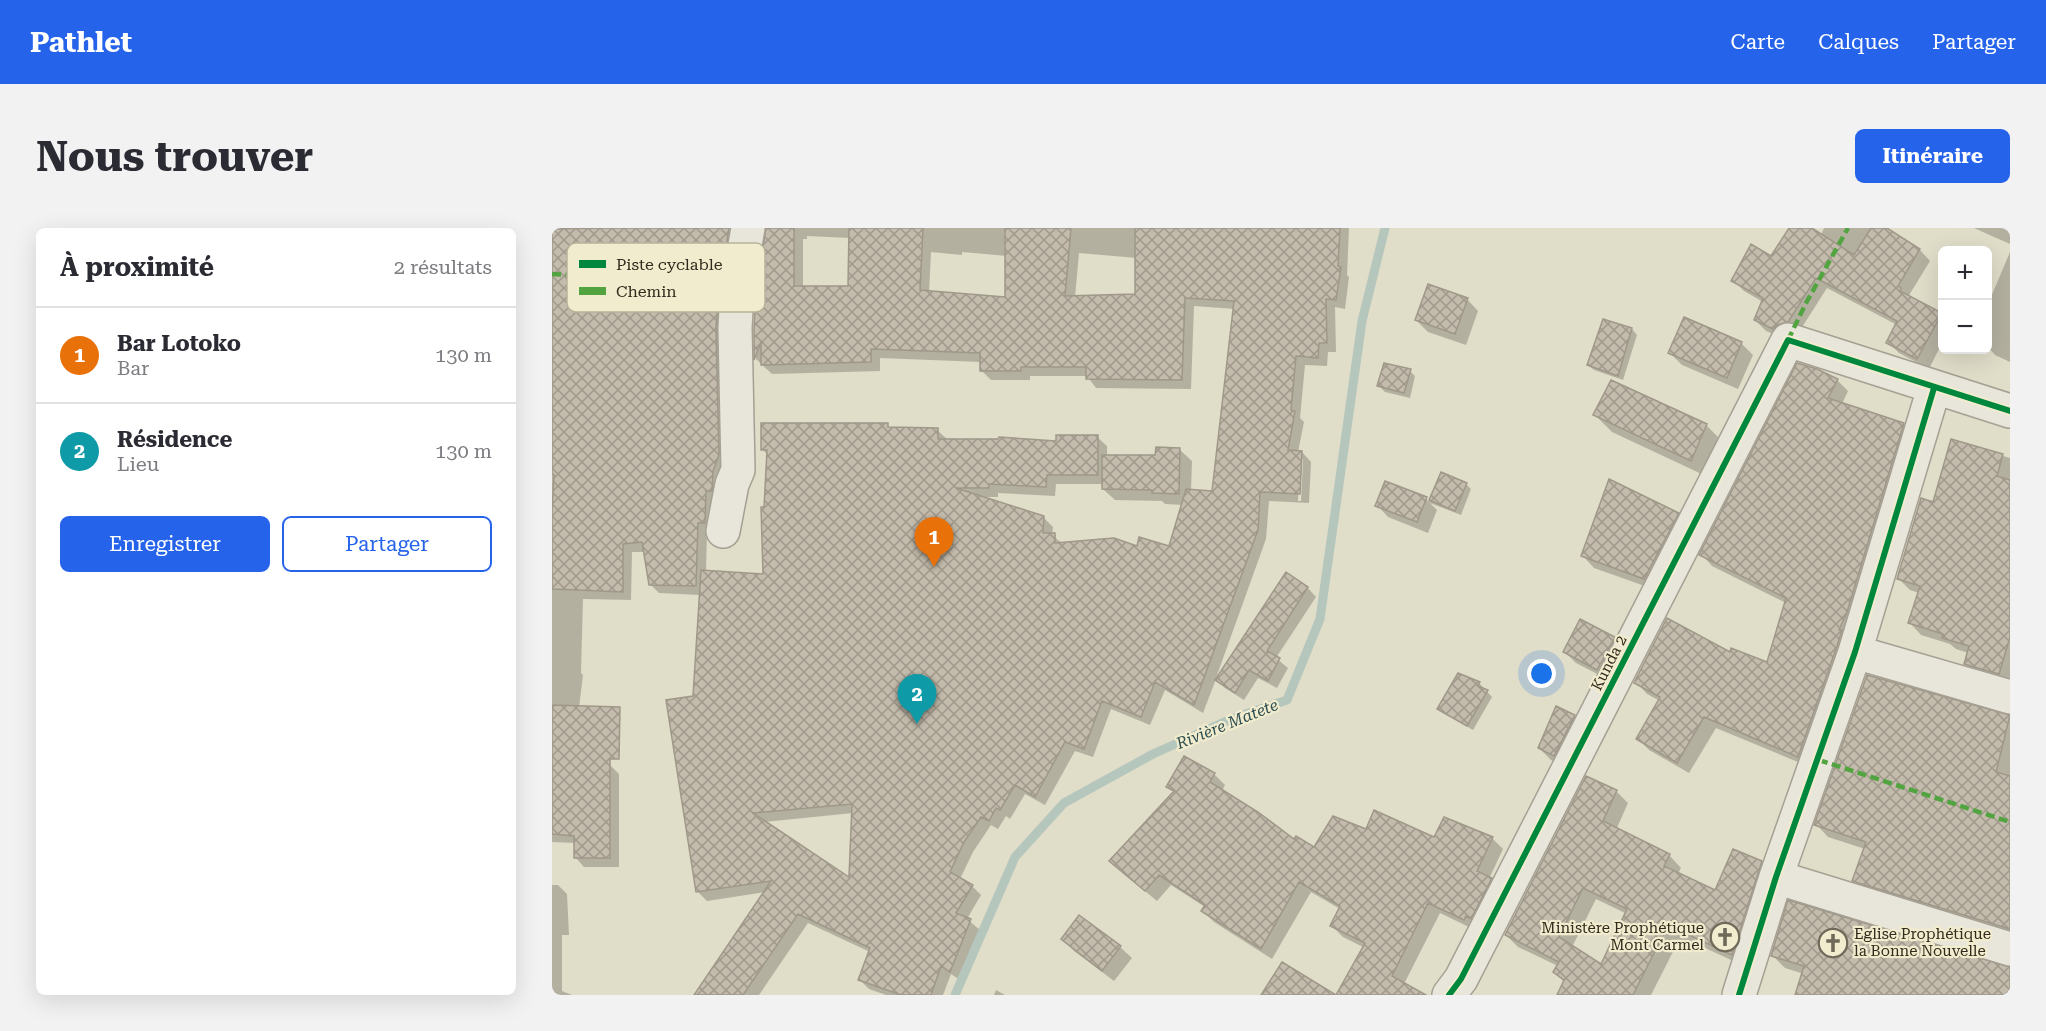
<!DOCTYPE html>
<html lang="fr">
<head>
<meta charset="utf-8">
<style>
  :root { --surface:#fff; --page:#f2f2f3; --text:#2b2b33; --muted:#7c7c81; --line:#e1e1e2; --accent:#2563eb }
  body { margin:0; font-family:"Roboto Serif",serif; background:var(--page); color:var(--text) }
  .controls { position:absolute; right:18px; top:18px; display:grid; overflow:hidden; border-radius:9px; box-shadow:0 6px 24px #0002 }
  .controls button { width:54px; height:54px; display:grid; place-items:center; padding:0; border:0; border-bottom:2px solid var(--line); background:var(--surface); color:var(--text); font:30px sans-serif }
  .you { position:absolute; left:990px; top:446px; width:21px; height:21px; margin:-15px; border:4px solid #fff; border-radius:50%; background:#1a73e8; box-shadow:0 0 0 9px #1a73e833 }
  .badge { display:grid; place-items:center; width:39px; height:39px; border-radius:50%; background:var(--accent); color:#fff; font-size:20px; font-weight:700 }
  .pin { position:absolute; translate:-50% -50px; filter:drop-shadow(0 2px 3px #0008) }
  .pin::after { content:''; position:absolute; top:32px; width:21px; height:18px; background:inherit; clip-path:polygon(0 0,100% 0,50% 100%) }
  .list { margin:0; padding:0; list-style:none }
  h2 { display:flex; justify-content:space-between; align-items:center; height:78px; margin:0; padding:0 24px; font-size:26px }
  h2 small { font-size:20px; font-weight:400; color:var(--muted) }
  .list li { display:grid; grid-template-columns:39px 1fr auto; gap:18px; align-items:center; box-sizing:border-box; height:96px; padding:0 24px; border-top:2px solid var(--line) }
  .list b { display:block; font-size:22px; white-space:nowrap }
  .list p { margin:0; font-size:20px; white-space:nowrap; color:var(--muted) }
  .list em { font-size:20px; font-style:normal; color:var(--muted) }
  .actions { display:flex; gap:12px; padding:18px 24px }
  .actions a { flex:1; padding:14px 0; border:2px solid var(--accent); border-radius:9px; text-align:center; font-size:21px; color:var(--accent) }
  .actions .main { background:var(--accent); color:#fff }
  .map { position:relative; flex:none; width:1458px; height:767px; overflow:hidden; border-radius:9px }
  header { display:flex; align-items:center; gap:36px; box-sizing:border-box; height:84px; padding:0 30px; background:var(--accent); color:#fff }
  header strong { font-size:28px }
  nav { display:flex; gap:33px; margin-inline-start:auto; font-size:21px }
  .intro { display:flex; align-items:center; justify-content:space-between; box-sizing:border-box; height:144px; padding:0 36px }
  h1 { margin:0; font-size:42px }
  .button { padding:15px 27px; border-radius:9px; background:var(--accent); color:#fff; font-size:21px; font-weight:700 }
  main { display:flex; gap:36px; padding:0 36px }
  aside { flex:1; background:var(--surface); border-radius:9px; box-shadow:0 6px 24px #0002 }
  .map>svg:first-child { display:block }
</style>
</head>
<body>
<header>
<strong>Pathlet</strong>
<nav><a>Carte</a><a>Calques</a><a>Partager</a></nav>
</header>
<div class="intro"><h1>Nous trouver</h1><a class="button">Itinéraire</a></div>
<main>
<aside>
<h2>À proximité<small>2 résultats</small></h2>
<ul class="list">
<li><span class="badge" style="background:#e8710a">1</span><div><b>Bar Lotoko</b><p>Bar</p></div><em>130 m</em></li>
<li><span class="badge" style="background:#0f9aa8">2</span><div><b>Résidence</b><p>Lieu</p></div><em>130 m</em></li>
</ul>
<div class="actions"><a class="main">Enregistrer</a><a>Partager</a></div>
</aside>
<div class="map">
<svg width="1458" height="767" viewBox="0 0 1458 767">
  <defs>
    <pattern id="building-cross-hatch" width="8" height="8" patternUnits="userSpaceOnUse" patternTransform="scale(1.5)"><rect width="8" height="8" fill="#c3bbab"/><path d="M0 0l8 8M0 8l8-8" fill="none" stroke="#9f988b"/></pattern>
  </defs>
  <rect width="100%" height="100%" fill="#e0ddc9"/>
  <path fill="#0003" fill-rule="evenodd" d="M 0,0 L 189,0 L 176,237 L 155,304 L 154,344 L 213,347 L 213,280 L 216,227 L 211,222 L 335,197 L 339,201 L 385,202 L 395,211 L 505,215 L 545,209 L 555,218 L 555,228 L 605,229 L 628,222 L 640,233 L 639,263 L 661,265 L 683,81 L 642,78 L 639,161 L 544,160 L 535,148 L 478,148 L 478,152 L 439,152 L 429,142 L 429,134 L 328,130 L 328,143 L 220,146 L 204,131 L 203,100 L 216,0 L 797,0 L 795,47 L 797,49 L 793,81 L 783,79 L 784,124 L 776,124 L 775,138 L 753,137 L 748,190 L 752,194 L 746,224 L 750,224 L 759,234 L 757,275 L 717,273 L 714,311 L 664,450 L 734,346 L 756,360 L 764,369 L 724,430 L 736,440 L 725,460 L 706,450 L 692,472 L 673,460 L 664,451 L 651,485 L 613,462 L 598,497 L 559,481 L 541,529 L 523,523 L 493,577 L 473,566 L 458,591 L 454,588 L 446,601 L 439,597 L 421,624 L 408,651 L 420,658 L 429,667 L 415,691 L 428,702 L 408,752 L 399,746 L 391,767 L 334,767 L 317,761 L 308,752 L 318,724 L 256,695 L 207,767 L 143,767 L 214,664 L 155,673 L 145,663 L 142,470 L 148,367 L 107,365 L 98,356 L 93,324 L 80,324 L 79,372 L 31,371 L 29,445 L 31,447 L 24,504 L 0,501 ZM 255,8 L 299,10 L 298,59 L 251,59 L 251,11 L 255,11 ZM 379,24 L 410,27 L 410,24 L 455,28 L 455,71 L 377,65 ZM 527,25 L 585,30 L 585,68 L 523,69 ZM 748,231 L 751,231 L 749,273 L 746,273 ZM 504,256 L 551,256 L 551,261 L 563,272 L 610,273 L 613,276 L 631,277 L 618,320 L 511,316 L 500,307 L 501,299 L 491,289 L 429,269 L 446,269 L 446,265 L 503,268 ZM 301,585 L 299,652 L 212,594 Z
    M 1239,0 L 1257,0 L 1269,7 L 1272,0 L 1333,0 L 1368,22 L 1378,33 L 1356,69 L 1390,88 L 1390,115 L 1377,141 L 1347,125 L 1336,114 L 1345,97 L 1275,60 L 1247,104 L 1233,111 L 1214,103 L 1203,92 L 1211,74 L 1192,63 L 1181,52 L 1220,30 Z
    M 1422,0 L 1458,0 L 1458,16 Z
    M 1458,24 L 1458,134 L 1443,127 L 1436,119 L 1437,79 L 1436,76 Z
    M 915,71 L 926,83 L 914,117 L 876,104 L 864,92 Z
    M 1080,101 L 1085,107 L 1071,152 L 1042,142 L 1036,137 Z
    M 1189,115 L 1201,127 L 1186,161 L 1130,137 L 1118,125 Z
    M 858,143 L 863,148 L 858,170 L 833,164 L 827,158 Z
    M 1285,152 L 1296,163 L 1290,176 L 1351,196 L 1363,208 L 1258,539 L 1164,500 L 1137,545 L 1097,522 L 1086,511 L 1108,473 L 1095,466 L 1084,454 L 1179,426 L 1216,436 L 1234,375 L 1160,338 L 1149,326 Z
    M 1043,187 L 1154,197 L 1171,214 L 1156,249 L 1060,204 Z
    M 1400,213 L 1458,230 L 1458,457 L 1425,447 L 1413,436 L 1416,425 L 1404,421 L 1398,416 L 1369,407 L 1358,395 L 1367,365 L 1358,362 L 1346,350 L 1382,276 Z
    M 889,246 L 914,256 L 919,261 L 909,287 L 878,275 L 885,282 L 876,305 L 836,289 L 825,277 L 874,271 L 877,274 Z
    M 1126,286 L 1137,297 L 1104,362 L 1042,340 L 1031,328 Z
    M 1062,410 L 1074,422 L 1057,452 L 1024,435 L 1013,424 Z
    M 927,455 L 940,469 L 921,502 L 893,486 L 887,481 Z
    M 1022,488 L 1034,500 L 1014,539 L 999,532 L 987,520 Z
    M 1453,489 L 1458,489 L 1458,709 L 1314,665 L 1302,652 L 1313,621 L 1276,609 L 1264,596 Z
    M 0,535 L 58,537 L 67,546 L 67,639 L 32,639 L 24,630 L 24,615 L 0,614 Z
    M 662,546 L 673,557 L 670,563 L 742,613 L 763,621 L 815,603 L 883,611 L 940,610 L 951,621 L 937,651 L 950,663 L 923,702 L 888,685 L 852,756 L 863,767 L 786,767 L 813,720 L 791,709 L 780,698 L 788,681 L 759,664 L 720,731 L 662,694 L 651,683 L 653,679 L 619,657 L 605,673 L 570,644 L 623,565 L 616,558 Z
    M 1064,563 L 1076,575 L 1064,602 L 1117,627 L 1129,640 L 1126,646 L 1164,664 L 1209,634 L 1221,646 L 1192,738 L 1136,712 L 1134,715 L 1127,712 L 1099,767 L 1006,767 L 1012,754 L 1002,744 L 1006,738 L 966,719 L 954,707 ZM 1044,671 L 1075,686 L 1049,738 L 1020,719 Z
    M 0,657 L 6,657 L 15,666 L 17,707 L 10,707 L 10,763 L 20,767 L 0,767 Z
    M 511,711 L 568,719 L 580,730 L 562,753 L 522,723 Z
    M 1221,728 L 1458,741 L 1458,767 L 1245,767 L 1252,746 L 1233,740 Z
    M 444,762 L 453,767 L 442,767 Z"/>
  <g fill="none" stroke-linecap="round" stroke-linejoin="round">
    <path stroke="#b5c6bd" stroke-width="9" d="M 403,767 L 463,629 L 512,575 L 601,526 L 679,491 L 735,472 L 768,391 L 810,93 L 833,0"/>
  </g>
  <path fill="url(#building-cross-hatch)" stroke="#9f9889" stroke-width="1.5" fill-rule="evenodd" d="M 49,0 L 177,0 L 167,60 L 164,99 L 167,227 L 161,243 L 160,263 L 154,263 L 153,295 L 146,295 L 144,358 L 97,357 L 90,314 L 71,316 L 71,364 L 0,361 L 0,283 L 2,247 L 0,246 L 0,1 Z
    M 214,0 L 242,0 L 242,58 L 296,58 L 297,0 L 371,0 L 368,62 L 453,69 L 453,0 L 519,0 L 513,68 L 583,66 L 583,0 L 788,0 L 786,38 L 789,39 L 784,72 L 774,71 L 775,115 L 767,115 L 766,130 L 744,128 L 739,182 L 743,183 L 736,222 L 750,223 L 748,266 L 708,264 L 706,302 L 642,477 L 603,454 L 589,489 L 550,473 L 532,521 L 513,514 L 483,569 L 463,557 L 448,582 L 444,580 L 437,593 L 429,589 L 412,614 L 398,644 L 421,657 L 404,685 L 419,691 L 398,744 L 389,738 L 379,767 L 349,767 L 306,752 L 318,720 L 246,686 L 191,767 L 142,767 L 219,653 L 144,664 L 114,472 L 141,468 L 149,342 L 211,346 L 209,279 L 212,279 L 215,222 L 209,222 L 209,195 L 336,195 L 336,199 L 386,200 L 386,211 L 446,211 L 447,209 L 504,213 L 504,207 L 546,207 L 546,247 L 495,247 L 494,259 L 437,256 L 437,260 L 404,260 L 492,288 L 491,305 L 503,305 L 503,315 L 562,310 L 585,318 L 587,309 L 617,318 L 634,261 L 660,263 L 682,73 L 633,70 L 630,152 L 534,151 L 534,139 L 469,139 L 469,143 L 428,143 L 428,125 L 319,121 L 319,134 L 209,137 L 209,114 L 202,132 L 202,100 L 204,65 ZM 300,576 L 297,649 L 201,585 Z
    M 1237,0 L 1260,0 L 1302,27 L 1319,0 L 1335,0 L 1368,21 L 1346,58 L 1349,60 L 1348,63 L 1390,85 L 1365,131 L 1334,115 L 1345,93 L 1264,50 L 1236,94 L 1225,97 L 1221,101 L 1202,92 L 1211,70 L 1179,53 L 1199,16 L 1219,28 Z
    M 876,56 L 916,70 L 903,106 L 863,92 Z
    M 1132,89 L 1190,114 L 1175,150 L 1116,125 Z
    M 1051,91 L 1080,100 L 1066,148 L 1035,137 Z
    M 832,135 L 859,141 L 852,165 L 825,158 Z
    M 1245,135 L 1265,141 L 1286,151 L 1276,170 L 1352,195 L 1295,384 L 1287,402 L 1290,402 L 1285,418 L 1246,529 L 1152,489 L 1125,535 L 1084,511 L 1108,469 L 1082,455 L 1115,390 L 1178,424 L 1179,420 L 1215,434 L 1234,370 L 1147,327 Z
    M 1059,152 L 1155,196 L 1139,233 L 1041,187 Z
    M 1399,211 L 1451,226 L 1445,248 L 1458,252 L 1458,409 L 1447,446 L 1412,436 L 1417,418 L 1390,410 L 1391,406 L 1356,395 L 1368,358 L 1345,351 L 1369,270 L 1381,274 Z
    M 604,219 L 628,220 L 627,266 L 600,265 L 600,262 L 550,261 L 550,227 L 603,227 Z
    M 889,244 L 915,255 L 903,283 L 877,272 Z
    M 1057,251 L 1127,285 L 1092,351 L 1029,328 Z
    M 833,253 L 875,269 L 865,294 L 823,278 Z
    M 734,344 L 756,359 L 715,423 L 728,430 L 716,453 L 697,442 L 683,465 L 663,452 Z
    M 1028,391 L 1063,409 L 1045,442 L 1011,424 Z
    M 906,445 L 928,454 L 926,458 L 936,462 L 915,498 L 885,481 Z
    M 1315,447 L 1458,487 L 1444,544 L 1458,548 L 1458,701 L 1300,653 L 1314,614 L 1262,597 Z
    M 0,477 L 68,479 L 67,531 L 58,531 L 58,630 L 22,630 L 22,608 L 0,606 Z
    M 1004,478 L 1023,487 L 1002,528 L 986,520 Z
    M 632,528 L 663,545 L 658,554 L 706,584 L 742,611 L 744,608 L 762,619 L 781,588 L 814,601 L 822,582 L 882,609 L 892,589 L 941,609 L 925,643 L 940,650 L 919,691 L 914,688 L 912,692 L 876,675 L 840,748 L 874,767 L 784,767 L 813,715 L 778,698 L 788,678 L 747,654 L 709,721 L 649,683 L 653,677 L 607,647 L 593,663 L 557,633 L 622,563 L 614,559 Z
    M 1034,548 L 1065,562 L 1051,593 L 1118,626 L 1112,638 L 1163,662 L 1181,621 L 1210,633 L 1180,727 L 1124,701 L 1122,704 L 1114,701 L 1081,767 L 1005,767 L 1012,752 L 1001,744 L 1007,734 L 953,707 ZM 1031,660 L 1075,681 L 1049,736 L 1007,709 Z
    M 1236,672 L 1458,739 L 1458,767 L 1243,767 L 1252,738 L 1219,728 Z
    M 527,687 L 569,718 L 550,743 L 509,711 Z
    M 730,734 L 784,767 L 709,767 Z"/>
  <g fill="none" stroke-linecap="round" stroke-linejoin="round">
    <g stroke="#a5a093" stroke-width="36">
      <path id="minor" d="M 171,303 L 180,256 L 186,242 L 183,100 L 185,63 L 196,0
        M 1303,424 L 1458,469
        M 1224,649 L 1458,721
        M 897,767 L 909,751 L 1236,112 L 1458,183
        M 1187,767 L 1224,649 L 1303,424 L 1382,160"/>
    </g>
    <use href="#minor" stroke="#e8e6da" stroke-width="33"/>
    <path stroke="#52a441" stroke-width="4.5" stroke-dasharray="9 4.5" stroke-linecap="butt" d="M 0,46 L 80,51 L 185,63
      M 1236,112 L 1254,75 L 1296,0
      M 1267,532 L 1458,594"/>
    <g stroke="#f2eccf" stroke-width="10">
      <path id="cycleway" d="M 897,767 L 909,751 L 1236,112 L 1458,183
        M 1187,767 L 1224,649 L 1303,424 L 1382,160"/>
    </g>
    <use href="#cycleway" stroke="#00873e" stroke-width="6"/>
  </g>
  <defs>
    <g id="church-ring" transform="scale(1.5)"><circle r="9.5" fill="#f2eccf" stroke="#6e6959" stroke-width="1.5"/><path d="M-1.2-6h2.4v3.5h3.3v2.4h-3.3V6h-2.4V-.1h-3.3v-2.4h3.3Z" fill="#6e6959"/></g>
  </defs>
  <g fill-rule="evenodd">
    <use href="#church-ring" x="1173" y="709"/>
    <use href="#church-ring" x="1281" y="715"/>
  </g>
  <g text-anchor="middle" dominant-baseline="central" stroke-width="4.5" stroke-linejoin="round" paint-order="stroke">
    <g font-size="15" fill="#312a1d" stroke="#f2eccf">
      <text transform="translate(1057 435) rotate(-63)">Kunda 2</text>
    </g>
    <g font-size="15" fill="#312a1d" stroke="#f2eccf" text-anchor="end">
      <text x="1152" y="700">Ministère Prophétique<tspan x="1152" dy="17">Mont Carmel</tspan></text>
      <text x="1302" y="706" text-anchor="start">Eglise Prophétique<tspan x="1302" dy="17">la Bonne Nouvelle</tspan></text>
    </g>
    <g font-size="16" font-style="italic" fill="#2d4e50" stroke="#f2eccf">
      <text transform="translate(675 496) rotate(-22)">Rivière Matete</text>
    </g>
  </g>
  <rect x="15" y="15" width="198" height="69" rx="9" fill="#f2eccf" stroke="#b8b29a" stroke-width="1.5"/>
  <rect x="27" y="32" width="27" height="8" fill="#00873e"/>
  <rect x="27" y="59" width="27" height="8" fill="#52a441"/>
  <g font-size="16" fill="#312a1d">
    <text x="64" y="42">Piste cyclable</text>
    <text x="64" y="69">Chemin</text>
  </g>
</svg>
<div class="controls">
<button>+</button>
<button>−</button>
</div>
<div class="you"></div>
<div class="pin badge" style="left:382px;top:339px;background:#e8710a">1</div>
<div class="pin badge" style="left:365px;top:496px;background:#0f9aa8">2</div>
</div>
</main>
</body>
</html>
